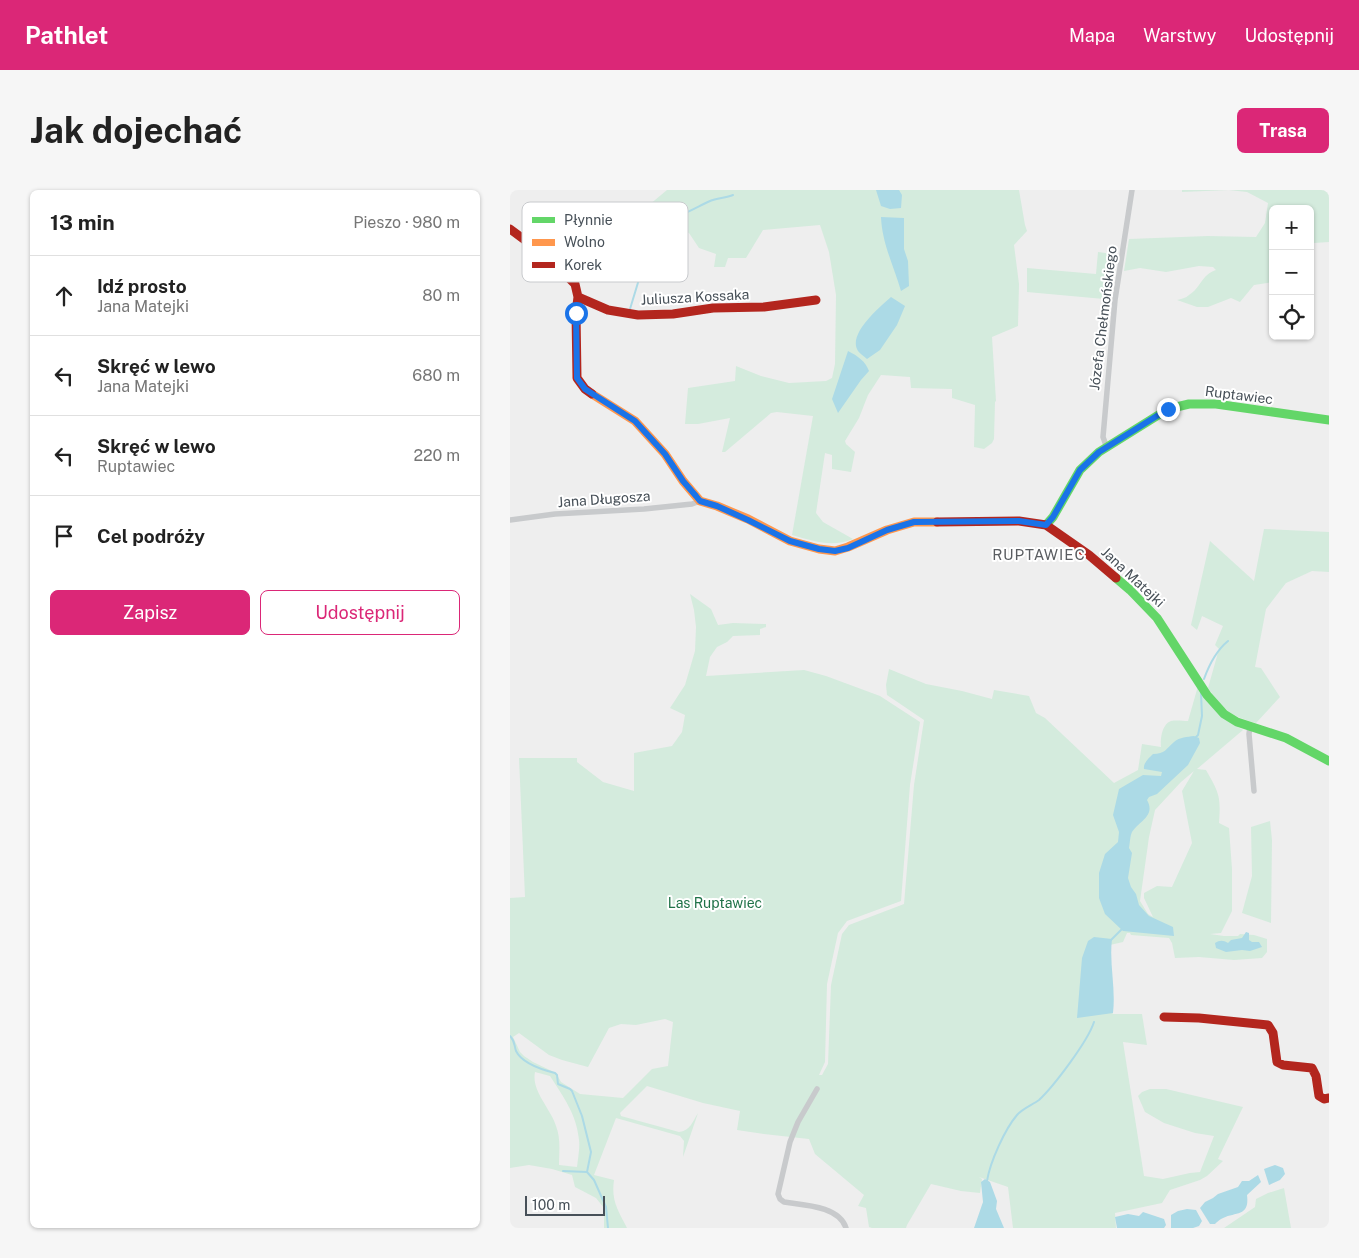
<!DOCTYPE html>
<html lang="pl">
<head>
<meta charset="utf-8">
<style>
  :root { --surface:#fff; --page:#f6f6f6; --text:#222; --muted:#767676; --line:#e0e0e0; --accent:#db2777 }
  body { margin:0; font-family:"Public Sans",sans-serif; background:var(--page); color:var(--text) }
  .controls { position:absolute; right:15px; top:15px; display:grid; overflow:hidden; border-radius:8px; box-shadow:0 1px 4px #0004 }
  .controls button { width:45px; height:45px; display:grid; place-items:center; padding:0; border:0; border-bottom:1px solid var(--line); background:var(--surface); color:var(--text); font:25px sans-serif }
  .scale { position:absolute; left:15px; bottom:12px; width:80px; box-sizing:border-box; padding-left:5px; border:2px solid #475058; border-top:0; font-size:14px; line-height:18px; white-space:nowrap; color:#475058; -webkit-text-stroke:4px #fff; paint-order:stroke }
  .stop { position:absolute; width:15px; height:15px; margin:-11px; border:4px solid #1a73e8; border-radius:50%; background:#fff }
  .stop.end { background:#1a73e8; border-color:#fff; box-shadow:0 1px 5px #0008 }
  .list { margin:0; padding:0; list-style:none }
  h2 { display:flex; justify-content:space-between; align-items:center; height:65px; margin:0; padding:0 20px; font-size:21px }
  h2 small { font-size:16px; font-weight:400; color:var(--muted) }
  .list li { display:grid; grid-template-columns:32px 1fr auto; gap:15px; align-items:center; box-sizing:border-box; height:80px; padding:0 20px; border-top:1px solid var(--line) }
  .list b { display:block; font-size:19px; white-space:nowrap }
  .list p { margin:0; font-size:16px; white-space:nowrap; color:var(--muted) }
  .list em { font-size:16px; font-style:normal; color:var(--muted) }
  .actions { display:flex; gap:10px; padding:15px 20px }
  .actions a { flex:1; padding:11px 0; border:1px solid var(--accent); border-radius:8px; text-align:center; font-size:18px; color:var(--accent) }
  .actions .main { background:var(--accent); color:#fff }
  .icon { flex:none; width:28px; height:28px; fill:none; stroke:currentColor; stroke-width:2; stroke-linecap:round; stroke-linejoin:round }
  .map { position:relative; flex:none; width:819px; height:1038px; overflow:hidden; border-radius:8px }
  header { display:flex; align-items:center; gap:30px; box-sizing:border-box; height:70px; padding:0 25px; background:var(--accent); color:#fff }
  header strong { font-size:24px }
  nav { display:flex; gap:28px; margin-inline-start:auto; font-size:18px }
  .intro { display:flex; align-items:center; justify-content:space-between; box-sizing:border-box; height:120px; padding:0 30px }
  h1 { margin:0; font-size:35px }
  .button { padding:12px 22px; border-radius:8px; background:var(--accent); color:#fff; font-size:18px; font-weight:700 }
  main { display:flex; gap:30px; padding:0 30px }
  aside { flex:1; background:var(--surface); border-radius:8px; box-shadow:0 1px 4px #0004 }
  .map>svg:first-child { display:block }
</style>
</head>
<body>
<header>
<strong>Pathlet</strong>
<nav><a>Mapa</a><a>Warstwy</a><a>Udostępnij</a></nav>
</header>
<div class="intro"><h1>Jak dojechać</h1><a class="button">Trasa</a></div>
<main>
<aside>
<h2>13 min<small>Pieszo · 980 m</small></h2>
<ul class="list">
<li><svg class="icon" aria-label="ahead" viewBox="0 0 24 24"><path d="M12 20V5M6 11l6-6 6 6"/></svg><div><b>Idź prosto</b><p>Jana Matejki</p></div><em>80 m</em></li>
<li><svg class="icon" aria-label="left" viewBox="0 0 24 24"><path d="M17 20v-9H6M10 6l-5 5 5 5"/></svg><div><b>Skręć w lewo</b><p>Jana Matejki</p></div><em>680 m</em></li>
<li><svg class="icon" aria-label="left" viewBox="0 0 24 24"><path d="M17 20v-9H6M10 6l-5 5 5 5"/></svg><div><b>Skręć w lewo</b><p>Ruptawiec</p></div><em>220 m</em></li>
<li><svg class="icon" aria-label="arrive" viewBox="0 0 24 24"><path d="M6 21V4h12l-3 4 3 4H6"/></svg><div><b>Cel podróży</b></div></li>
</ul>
<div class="actions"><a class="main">Zapisz</a><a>Udostępnij</a></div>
</aside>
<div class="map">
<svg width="819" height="1038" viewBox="0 0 819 1038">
  <rect width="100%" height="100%" fill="#eee"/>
  <path fill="#d4ebdd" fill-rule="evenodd" d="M 157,0 L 509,0 L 515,35 L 517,41 L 504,55 L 509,94 L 508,136 L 482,147 L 486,211 L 485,212 L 484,249 L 482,253 L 474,259 L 464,257 L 465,215 L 442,208 L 442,199 L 401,198 L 400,187 L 371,185 L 358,205 L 349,228 L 335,251 L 336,254 L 345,262 L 341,282 L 322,279 L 322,265 L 315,263 L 306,323 L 313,332 L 343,349 C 322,358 303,351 282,345 L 303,226 L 267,222 L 261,223 L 215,262 L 212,262 L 220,228 L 188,234 L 175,234 L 178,198 L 225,191 L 226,176 L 251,186 L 279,193 L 316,191 L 322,188 L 325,174 L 326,105 L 319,62 L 310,35 L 253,40 L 236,68 L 218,68 L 215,77 L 204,77 L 206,64 L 189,58 L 179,43 L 167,39 L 152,28 L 148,29 L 136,67 L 125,62 L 123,59 L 125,35 L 133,15 L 139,15 Z
    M 672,0 L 819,0 L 819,52 L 804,53 L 800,57 L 800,19 L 763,19 L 763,92 L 744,95 L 730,112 L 721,108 L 698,117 L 687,117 L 667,110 C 671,109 676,108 679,105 C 691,98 691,85 706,80 L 703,77 L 689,76 L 656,82 L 630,78 L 614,81 L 619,49 L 698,46 L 746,47 L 755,33 L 758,13 L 737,2 L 719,0 L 672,2 Z
    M 588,62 L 603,64 L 594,109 L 517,102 L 517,78 L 586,84 Z
    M 754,339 L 819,342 L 819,382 L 802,381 L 776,393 L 756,419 L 745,477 L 751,478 L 770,507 L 746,533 C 721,526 713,520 698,498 L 709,459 L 705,455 L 713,436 L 692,426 L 687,440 L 681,435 L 700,351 L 744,391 Z
    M 180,404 L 201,419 L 208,435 L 223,433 L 256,434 L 256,437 L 250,439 L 250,445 L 223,446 L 217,452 L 207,457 L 200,467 L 196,486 L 294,480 L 316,486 L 370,506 L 410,532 L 400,595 L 391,711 L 337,731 L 328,743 L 317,794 L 315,872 L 309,885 L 312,885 L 318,874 L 321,795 L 332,744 L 339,735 L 394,714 L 404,595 L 414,530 L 377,505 L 376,495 L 379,479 L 416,494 L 452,501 L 482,509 L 484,500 L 519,506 L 526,523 L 535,528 L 604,593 L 628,580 L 632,554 L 651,557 C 650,549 652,534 661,531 C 666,530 673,531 678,531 L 688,496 C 703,520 709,526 733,540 L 687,579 L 696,580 C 709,603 711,606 709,633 L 719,638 L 722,679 L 722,721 L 711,743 L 700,744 L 714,746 L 728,746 L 730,744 L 744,745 L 757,749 L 757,762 L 752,768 L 724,770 L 689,767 L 665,768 L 662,753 L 659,748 L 621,745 L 620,743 L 617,743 L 613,752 L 600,755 L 600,819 L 603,824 L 632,824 L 637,855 L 613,852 L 634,986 L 653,989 L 680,983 L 690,982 L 704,946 L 685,943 L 654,933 L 635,922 L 628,906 L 632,902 L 640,899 L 656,899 L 733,917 L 708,969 L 713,971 L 697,986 L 690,990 L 660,1000 L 652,1013 L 605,1023 L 606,1038 L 503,1038 L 498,997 L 469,987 L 472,989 L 470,1003 L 451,1001 L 421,994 L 397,1035 L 396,1038 L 362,1038 L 359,1037 L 356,1018 L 348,1016 L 354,1005 L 305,964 L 299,949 L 254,944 L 227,940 L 230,921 L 193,913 L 137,896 L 110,923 L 111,926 L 169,942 C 180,941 183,931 188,923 L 173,967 L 174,951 L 170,946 L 106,928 L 84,985 L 104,990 C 101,1011 108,1020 117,1038 L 94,1038 L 94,1018 L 86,1008 L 65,997 L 62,985 L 42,979 L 19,975 L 0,978 L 0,708 L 15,707 L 9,568 L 67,568 L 67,572 L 93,592 L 124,601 L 124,563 L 162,556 L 172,542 L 175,525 L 160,518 L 175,495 L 185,461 L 186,437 L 184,420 ZM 684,581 L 672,601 L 682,653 L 662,697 L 647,696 L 634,703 L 634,708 L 643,727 L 638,724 L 630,711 L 639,647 L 645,620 L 671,592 ZM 155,829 L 163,832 L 158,876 L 142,879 L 113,908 L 70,904 L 51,892 L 46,883 L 23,872 L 14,866 L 10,862 L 3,847 L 9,843 L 39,865 L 52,870 L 78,877 L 99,838 L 111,834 L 126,835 ZM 25,882 L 40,886 C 53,906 67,925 69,950 C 70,958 68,968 67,977 L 49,975 C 49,963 51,948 46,936 C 41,919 21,901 25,882 Z
    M 760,631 L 762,650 L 761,733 L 732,723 L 742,686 L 741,637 Z
    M 774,998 L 781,1038 L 714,1038 L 745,1017 L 746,1009 L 758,1003 Z"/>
  <path fill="#acdae6" d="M 366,0 L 389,0 L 392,5 L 391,18 L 380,19 L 371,16 Z
    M 371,27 L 394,28 L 394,59 L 398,71 L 399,96 L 391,101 C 384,77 372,53 371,27 Z
    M 381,107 L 395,116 L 387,135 L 370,160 L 357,169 C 354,166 350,164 348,161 C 337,144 370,117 381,107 Z
    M 338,161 C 348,166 355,171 359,181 L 351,190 L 328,223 L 322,209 Z
    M 684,546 L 689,548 L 690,553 L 678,575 L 647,604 L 639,607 L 637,610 C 646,626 629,631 622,642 C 620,646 620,653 619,658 L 622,663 L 618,688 L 621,697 L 626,704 L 629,715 L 639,726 L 663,737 L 664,746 L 613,741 L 595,724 L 589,708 L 589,683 L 595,664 L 608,652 L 609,642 L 603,625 L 609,599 L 633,585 L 651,586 L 652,582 L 634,579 C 633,573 639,568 643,564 C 655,564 656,559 664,552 C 670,547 677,547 684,546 Z
    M 736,742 L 739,743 L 739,750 L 742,752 L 749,752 L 752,757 L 740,761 L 732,760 L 716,762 L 706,758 L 705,753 C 710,750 713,750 718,753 L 721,750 L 732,748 Z
    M 584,747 L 602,749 C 599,774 606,798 603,823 L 567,828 L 572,768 L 578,751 Z
    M 765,975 L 773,978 L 775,984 L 770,990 L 759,995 L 754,979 Z
    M 748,985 L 751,992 L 737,1005 C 740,1028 724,1021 711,1029 C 709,1030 707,1032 705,1034 L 700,1034 L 690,1018 L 695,1012 L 703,1008 L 708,1004 L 728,997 L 732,991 L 739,991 Z
    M 475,989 L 480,992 L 487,1011 L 486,1019 L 494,1038 L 464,1038 L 473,1012 L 471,992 Z
    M 677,1019 L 686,1020 L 692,1031 L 689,1036 L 683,1038 L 661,1038 L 661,1025 L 668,1021 Z
    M 633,1022 L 654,1029 L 656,1035 L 654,1038 L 607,1038 L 605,1027 L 618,1024 L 629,1026 Z"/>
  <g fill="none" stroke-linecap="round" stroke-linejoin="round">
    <path stroke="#acdae6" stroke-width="2" d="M 120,119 L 130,86 L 148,32 C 167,29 183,19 200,11 C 207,8 216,8 223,5
      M 694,489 C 699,475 707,460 718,451
      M 686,547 L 688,545 L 692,526 L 691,503
      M 601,750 L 612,739
      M 0,846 C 5,851 4,855 6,861 C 12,873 33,880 45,883 L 47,885 L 48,894 L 60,899 L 62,901 L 72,926 L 81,962 L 77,982 L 84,990 L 96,1017 L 98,1038
      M 53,981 L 77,982
      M 477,991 C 480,972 495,939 507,925 C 512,919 522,915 529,910 C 544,896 578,851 584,832"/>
    <path stroke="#c8cacc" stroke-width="5.5" d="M 597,258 L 593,247 L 605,110 L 622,0
      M 0,330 L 45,324 L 134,319 L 182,314 L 190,311
      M 740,536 L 739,544 L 744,601
      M 307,899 L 288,932 L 280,952 L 268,1004 L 270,1009 L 274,1012 C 294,1015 329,1016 336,1038"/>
    <path stroke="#63d668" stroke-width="9" d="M 536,335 L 543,327 L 570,280 L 589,262 L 658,219 L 679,214 L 706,214 L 819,230
      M 606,388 L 620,400 L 647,428 L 697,505 L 714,524 L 727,532 L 776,548 L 819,571"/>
    <path stroke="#ff974d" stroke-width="9" d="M 82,204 L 125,231 L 155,264 L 173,291 L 190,311 L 207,316 L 238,329 L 280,351 L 309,359 L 325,361 L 338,357 L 377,340 L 404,332 L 427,332"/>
    <path stroke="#b3261e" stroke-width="9" d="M 0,39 L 39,68 L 65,94 L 68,107 L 66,123 L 67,188 L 75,199 L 82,204
      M 68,107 L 98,120 L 128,125 L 163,124 L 203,118 L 254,117 L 306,110
      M 427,332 L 509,331 L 536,335 L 579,365 L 606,388
      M 654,827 L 689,828 L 758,835 L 763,843 L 767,872 L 773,875 L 802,878 L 806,886 L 809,906 L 814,909 L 819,908"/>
  </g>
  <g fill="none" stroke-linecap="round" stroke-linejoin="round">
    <path stroke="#1a73e8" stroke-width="6" d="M 66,123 L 67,188 L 75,199 L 125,231 L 155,264 L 173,291 L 186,306 L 190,311 L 207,316 L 238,330 L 280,351 L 309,359 L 325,361 L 338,358 L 377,340 L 404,332 L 509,331 L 536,335 L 543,327 L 570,280 L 589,262 L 658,219"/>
  </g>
  <g text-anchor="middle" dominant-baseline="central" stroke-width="4" stroke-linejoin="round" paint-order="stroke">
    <g font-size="14" fill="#475058" stroke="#fff">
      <text transform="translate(185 107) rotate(-3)">Juliusza Kossaka</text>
      <text transform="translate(593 128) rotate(-83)">Józefa Chełmońskiego</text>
      <text transform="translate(729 205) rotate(7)">Ruptawiec</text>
      <text transform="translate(94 309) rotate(-4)">Jana Długosza</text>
      <text transform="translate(623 387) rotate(43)">Jana Matejki</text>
    </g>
    <g font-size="14" fill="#1f7248" stroke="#fff">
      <text x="205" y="713">Las Ruptawiec</text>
    </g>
    <g font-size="15" letter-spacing="1" fill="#5a5d61" stroke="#fff">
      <text x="529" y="364">RUPTAWIEC</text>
    </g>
  </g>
  <rect x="12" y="12" width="166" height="80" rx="8" fill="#fff" stroke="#c8cacd" stroke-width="1"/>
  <rect x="22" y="27" width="23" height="6" fill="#63d668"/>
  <rect x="22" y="49" width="23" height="7" fill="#ff974d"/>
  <rect x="22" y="72" width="23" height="6" fill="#b3261e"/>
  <g font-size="14" fill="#475058">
    <text x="54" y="35">Płynnie</text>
    <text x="54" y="57">Wolno</text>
    <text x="54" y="80">Korek</text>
  </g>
</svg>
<div class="controls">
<button>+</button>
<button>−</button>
<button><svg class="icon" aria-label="locate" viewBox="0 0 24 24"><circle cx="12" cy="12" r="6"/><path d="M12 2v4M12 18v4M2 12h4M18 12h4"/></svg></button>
</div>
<div class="scale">100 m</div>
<div class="stop" style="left:66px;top:123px"></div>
<div class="stop end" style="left:658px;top:219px"></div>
</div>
</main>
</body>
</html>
